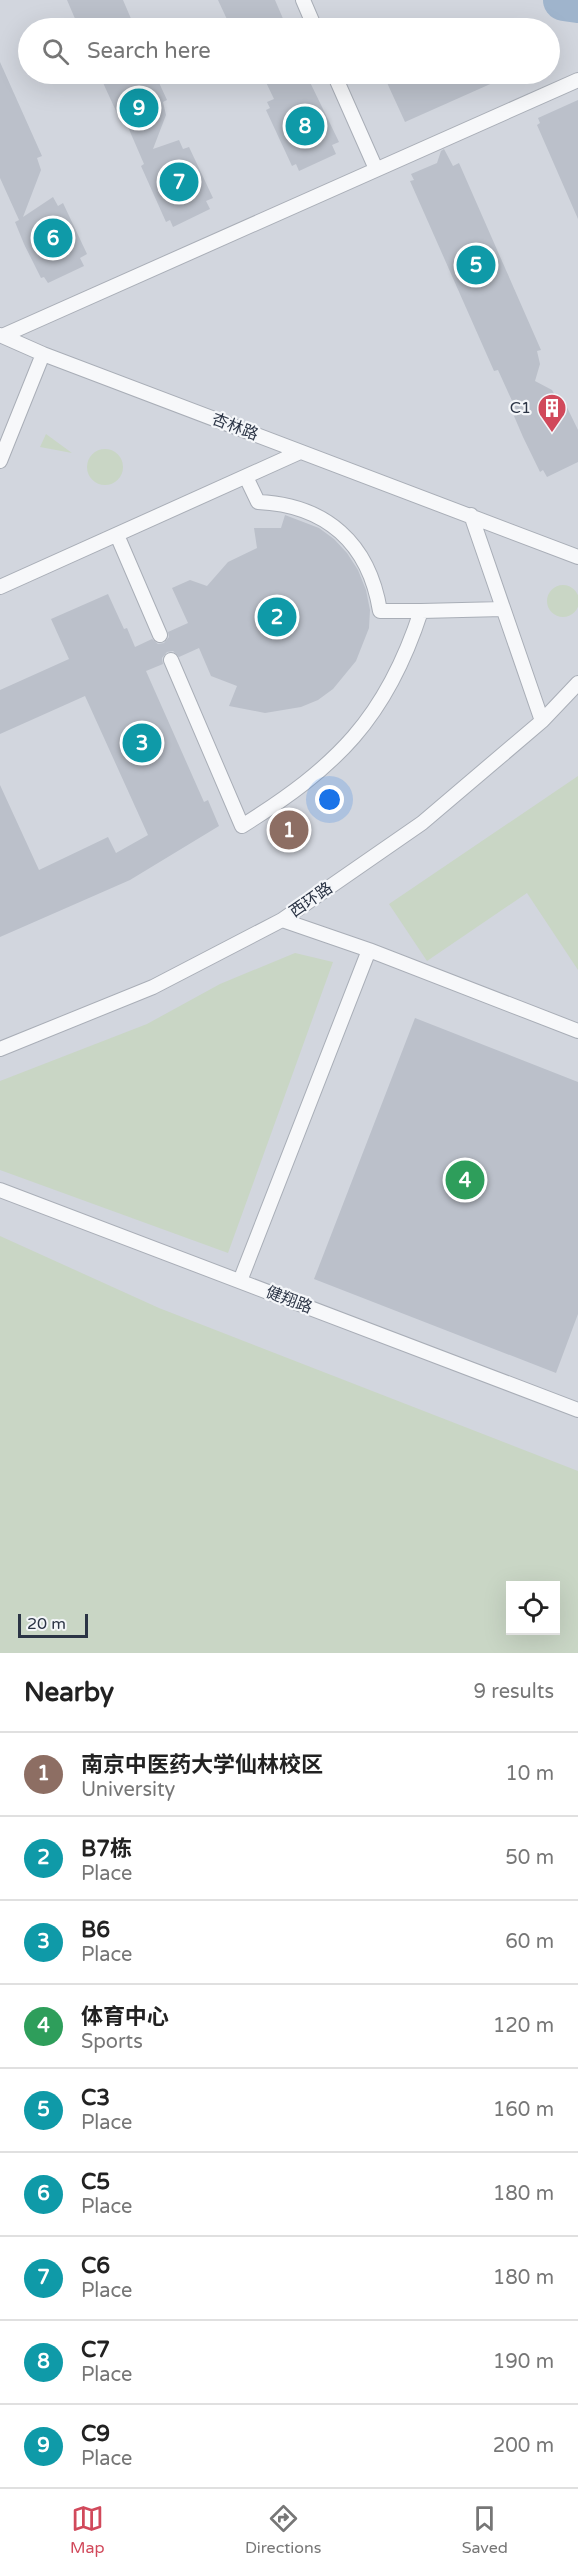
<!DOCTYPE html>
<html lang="en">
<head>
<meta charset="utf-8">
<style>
  :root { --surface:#fff; --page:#f6f6f6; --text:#222; --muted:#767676; --line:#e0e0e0; --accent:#d1495b }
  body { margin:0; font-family:"Varela Round","Noto Sans SC",sans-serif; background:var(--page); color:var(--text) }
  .controls { position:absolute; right:18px; bottom:18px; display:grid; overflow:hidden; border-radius:0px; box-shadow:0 6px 24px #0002 }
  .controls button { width:54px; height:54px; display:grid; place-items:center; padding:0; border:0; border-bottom:2px solid var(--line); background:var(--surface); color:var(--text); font:30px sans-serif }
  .scale { position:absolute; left:18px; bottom:15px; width:70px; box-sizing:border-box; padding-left:6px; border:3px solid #2b3445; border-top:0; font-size:16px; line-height:21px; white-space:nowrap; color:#2b3445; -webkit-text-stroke:4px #f4f6f9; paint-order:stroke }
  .you { position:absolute; left:330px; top:800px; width:21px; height:21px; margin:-15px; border:4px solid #fff; border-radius:50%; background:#1a73e8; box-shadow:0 0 0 9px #1a73e833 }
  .badge { display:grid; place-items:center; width:39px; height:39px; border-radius:50%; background:var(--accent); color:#fff; font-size:20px; font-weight:700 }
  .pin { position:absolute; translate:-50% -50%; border:3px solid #fff; box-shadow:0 2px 6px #0006 }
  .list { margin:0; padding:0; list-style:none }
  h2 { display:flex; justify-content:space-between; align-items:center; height:78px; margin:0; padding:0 24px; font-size:26px }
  h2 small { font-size:20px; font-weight:400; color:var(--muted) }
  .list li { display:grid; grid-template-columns:39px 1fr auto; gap:18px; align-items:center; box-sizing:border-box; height:84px; padding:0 24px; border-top:2px solid var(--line) }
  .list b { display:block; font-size:22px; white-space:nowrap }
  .list p { margin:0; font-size:20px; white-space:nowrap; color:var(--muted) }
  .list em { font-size:20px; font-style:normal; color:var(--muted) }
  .icon { flex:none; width:33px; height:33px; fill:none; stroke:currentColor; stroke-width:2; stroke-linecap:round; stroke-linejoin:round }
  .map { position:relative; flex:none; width:578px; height:1653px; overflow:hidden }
  .search { position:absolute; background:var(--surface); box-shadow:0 6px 24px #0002; left:18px; right:18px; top:18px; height:66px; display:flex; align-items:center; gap:15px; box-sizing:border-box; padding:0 21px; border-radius:33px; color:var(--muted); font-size:22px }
  .sheet { height:834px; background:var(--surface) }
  nav { display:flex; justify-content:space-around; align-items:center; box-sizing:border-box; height:84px; border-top:2px solid var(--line); background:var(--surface); font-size:16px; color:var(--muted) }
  nav a { display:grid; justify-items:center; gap:3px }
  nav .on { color:var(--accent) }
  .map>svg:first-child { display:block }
</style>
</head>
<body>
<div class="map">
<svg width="578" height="1653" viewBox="0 0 578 1653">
  <rect width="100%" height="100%" fill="#e4e7ec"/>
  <path fill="#d2d6de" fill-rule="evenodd" d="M 0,0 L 578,0 L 578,1653 L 0,1653 ZM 28,28 L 550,28 L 550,74 L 28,74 ZM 510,1586 L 556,1586 L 556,1630 L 510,1630 Z"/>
  <path fill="#c9d6c5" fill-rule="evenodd" d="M 46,434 L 72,453 L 40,447 Z
    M87 467a18 18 0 1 1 36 0a18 18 0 1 1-36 0Z
    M547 601a16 16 0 1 1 32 0a16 16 0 1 1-32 0Z
    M 578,776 L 578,970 L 527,893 L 427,961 L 389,904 Z
    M 295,953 L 333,962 L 228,1253 L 0,1170 L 0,1081 L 147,1024 L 220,984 Z
    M 0,1236 L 159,1308 L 578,1471 L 578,1653 L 0,1653 ZM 510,1586 L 556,1586 L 556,1630 L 510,1630 Z"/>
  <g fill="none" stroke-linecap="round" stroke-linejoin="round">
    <path stroke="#9fb4cc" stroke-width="42" d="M 564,0 L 578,2"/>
  </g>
  <path fill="#bbc0ca" d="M 67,0 L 123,0 L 135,28 L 79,28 Z
    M 218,0 L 275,0 L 287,28 L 231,28 Z
    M 0,62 L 42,156 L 37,158 L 41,170 L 23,217 L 53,197 L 58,206 L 63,203 L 87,254 L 80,258 L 84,266 L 48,283 L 44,277 L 41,278 L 24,244 L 15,222 L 19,220 L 0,178 Z
    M 99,74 L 155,74 L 167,100 L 163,102 L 166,115 L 153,149 L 179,140 L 183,149 L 189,147 L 213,198 L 206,201 L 210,209 L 173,227 L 170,220 L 166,222 L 141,166 L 144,164 L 125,120 L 121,122 Z
    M 262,74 L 306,74 L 339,142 L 332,145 L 336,154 L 299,171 L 296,164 L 292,166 L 266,110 L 270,108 L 267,102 L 274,99 Z
    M 383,74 L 513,74 L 405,122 Z
    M 578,100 L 578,219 L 537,125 L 540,123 L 538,118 Z
    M 444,149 L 453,166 L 459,163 L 541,350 L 537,351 L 540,364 L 535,381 L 552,390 L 557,399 L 562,397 L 578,430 L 578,462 L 547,477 L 543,470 L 540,472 L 523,437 L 514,416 L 518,414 L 498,370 L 494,371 L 410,181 L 414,180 L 411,174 L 437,163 L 441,151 Z
    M 285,515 L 319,528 L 334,539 L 347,553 L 358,570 L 366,590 L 370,610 L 369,628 L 356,661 L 333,689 L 318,700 L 301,707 L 265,713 L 229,706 L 237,686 L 211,676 L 199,648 L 179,657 L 173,651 L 167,652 L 162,658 L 163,664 L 146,671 L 204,802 L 208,800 L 219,826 L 130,880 L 0,937 L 0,785 L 39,870 L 108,837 L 116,853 L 148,835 L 85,696 L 0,734 L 0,690 L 69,659 L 51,619 L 108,594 L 124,629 L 127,628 L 135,647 L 152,639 L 158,644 L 164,643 L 169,637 L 168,632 L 188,623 L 172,588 L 190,580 L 207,586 L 228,562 L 257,548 L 254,528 L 281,528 Z
    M 415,1018 L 578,1082 L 578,1314 L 556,1373 L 314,1279 Z"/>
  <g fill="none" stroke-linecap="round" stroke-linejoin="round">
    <g stroke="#a9aeb7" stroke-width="16">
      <path id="lane" d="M 303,0 L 315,28
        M 334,74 L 376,169
        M 0,335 L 43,354 L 578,557
        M 2,336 L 578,80
        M 0,461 L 43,354
        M 471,515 L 542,721
        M 117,535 L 160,635
        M 0,587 L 300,452
        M 421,611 L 503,609
        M 171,660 L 242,826 C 336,767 386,719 421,611 L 380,611 C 369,543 326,505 258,502 L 246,477
        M 282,920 L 369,950 L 578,1031
        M 0,1049 L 153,987 L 282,920 L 422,823 L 542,721 L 578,683
        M 0,1190 L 578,1410
        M 240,1281 L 369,950"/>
    </g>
    <use href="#lane" stroke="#f7f8fa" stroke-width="14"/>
  </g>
  <defs>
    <g id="building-pin" transform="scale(1.5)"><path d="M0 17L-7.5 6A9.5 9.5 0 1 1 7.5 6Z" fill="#d1495b" stroke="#f4f6f9"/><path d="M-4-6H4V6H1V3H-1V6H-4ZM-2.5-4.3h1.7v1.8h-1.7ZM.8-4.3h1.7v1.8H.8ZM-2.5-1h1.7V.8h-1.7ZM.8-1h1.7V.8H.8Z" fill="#fff"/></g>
  </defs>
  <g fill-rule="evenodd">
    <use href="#building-pin" x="552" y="408"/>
  </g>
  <g text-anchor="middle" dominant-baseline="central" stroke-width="4.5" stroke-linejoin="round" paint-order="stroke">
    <g font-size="16" fill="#2b3445" stroke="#f4f6f9" text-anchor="end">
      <text x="531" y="408">C1</text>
    </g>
    <g font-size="16" fill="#2b3445" stroke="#f4f6f9">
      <text transform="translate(235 427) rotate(21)">杏林路</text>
      <text transform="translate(311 900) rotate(-35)">西环路</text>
      <text transform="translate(289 1300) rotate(21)">健翔路</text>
    </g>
  </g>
</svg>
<div class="controls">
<button><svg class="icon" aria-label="locate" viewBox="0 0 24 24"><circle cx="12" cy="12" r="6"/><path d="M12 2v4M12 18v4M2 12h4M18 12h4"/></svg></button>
</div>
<div class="scale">20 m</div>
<div class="you"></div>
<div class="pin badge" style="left:289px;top:830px;background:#8d6e63">1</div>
<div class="pin badge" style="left:277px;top:617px;background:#0f9aa8">2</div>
<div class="pin badge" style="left:142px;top:743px;background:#0f9aa8">3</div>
<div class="pin badge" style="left:465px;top:1180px;background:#2e9e5b">4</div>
<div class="pin badge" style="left:476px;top:265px;background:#0f9aa8">5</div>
<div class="pin badge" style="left:53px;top:238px;background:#0f9aa8">6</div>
<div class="pin badge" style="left:179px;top:182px;background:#0f9aa8">7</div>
<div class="pin badge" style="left:305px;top:126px;background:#0f9aa8">8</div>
<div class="pin badge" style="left:139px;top:108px;background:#0f9aa8">9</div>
<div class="search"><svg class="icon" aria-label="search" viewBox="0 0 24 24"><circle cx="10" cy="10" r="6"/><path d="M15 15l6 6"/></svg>Search here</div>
</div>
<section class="sheet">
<h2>Nearby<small>9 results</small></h2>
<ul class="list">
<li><span class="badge" style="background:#8d6e63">1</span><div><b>南京中医药大学仙林校区</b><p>University</p></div><em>10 m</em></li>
<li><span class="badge" style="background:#0f9aa8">2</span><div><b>B7栋</b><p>Place</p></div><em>50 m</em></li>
<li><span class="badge" style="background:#0f9aa8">3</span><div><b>B6</b><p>Place</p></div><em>60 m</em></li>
<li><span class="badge" style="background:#2e9e5b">4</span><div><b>体育中心</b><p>Sports</p></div><em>120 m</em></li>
<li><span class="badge" style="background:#0f9aa8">5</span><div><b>C3</b><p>Place</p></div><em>160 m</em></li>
<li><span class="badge" style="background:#0f9aa8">6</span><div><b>C5</b><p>Place</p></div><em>180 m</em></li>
<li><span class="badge" style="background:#0f9aa8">7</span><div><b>C6</b><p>Place</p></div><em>180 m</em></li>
<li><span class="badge" style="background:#0f9aa8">8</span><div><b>C7</b><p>Place</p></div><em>190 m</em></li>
<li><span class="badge" style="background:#0f9aa8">9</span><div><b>C9</b><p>Place</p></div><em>200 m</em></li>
</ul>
</section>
<nav>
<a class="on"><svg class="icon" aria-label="map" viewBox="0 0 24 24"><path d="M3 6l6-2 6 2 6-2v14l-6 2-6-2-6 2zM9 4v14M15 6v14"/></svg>Map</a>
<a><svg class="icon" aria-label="directions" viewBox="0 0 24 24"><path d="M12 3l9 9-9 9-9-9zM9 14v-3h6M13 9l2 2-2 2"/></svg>Directions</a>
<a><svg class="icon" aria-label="saved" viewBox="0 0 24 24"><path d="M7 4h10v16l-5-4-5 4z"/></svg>Saved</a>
</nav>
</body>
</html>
